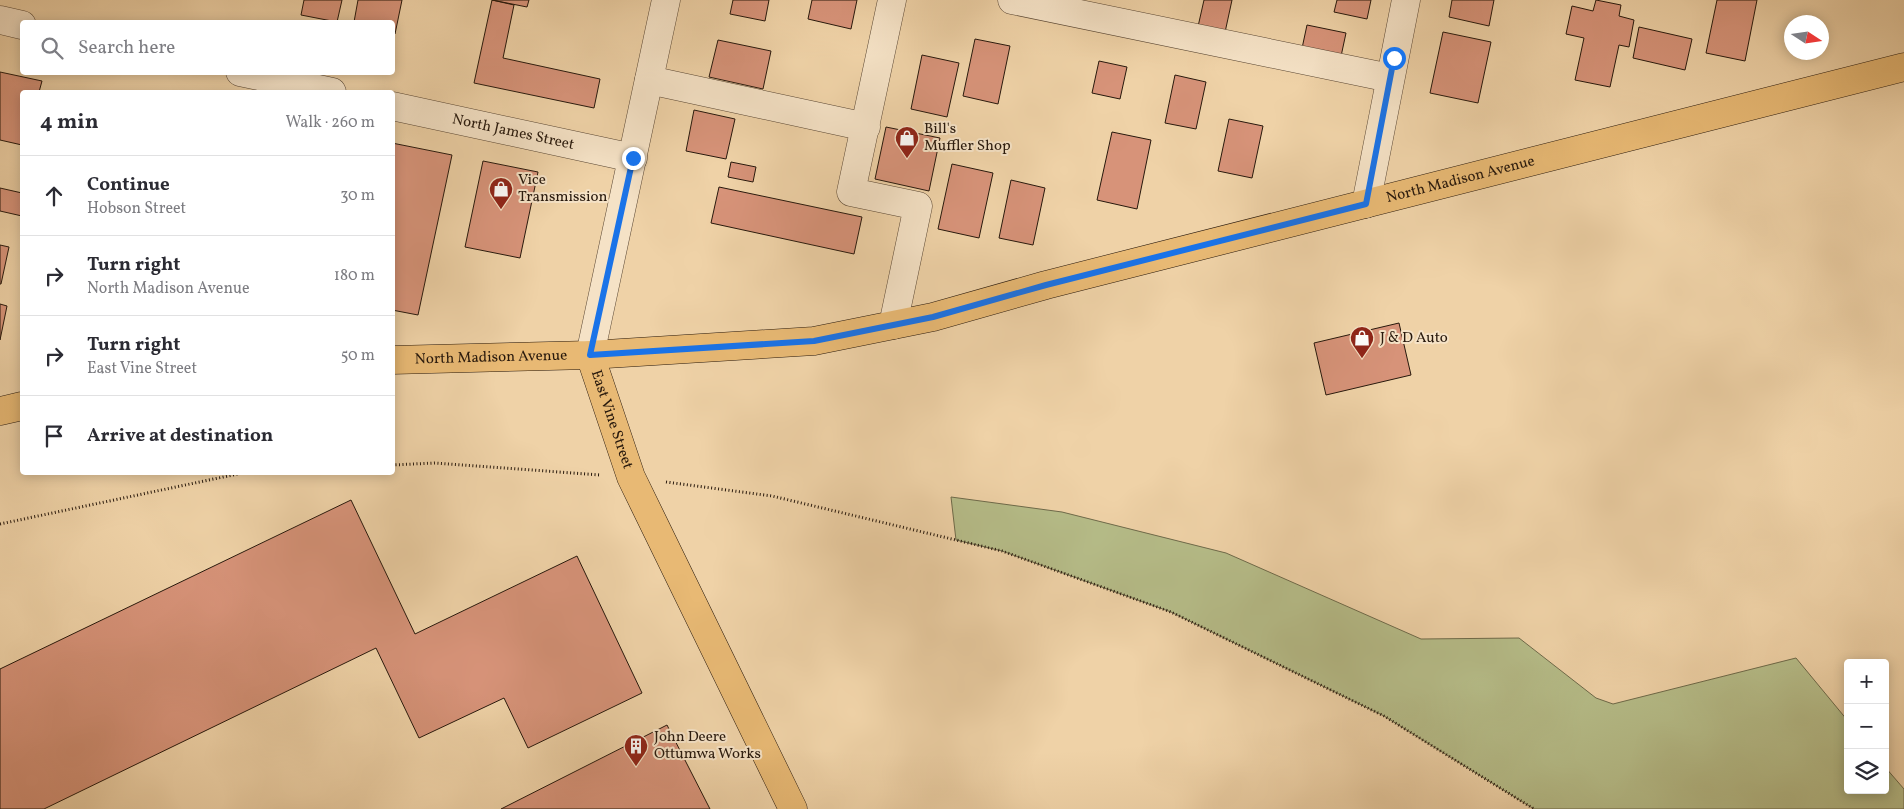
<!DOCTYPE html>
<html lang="en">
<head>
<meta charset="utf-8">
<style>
  :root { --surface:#fff; --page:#f2f2f3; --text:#2b2b33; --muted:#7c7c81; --line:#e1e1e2 }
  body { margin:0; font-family:Vollkorn,serif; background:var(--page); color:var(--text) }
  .controls { position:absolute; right:15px; bottom:15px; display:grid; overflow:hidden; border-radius:5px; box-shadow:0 2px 12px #0003 }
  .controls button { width:45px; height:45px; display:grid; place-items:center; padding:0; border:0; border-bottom:1px solid var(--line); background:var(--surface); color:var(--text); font:25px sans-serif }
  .compass { position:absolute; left:1784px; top:15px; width:45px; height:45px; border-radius:50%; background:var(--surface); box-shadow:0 2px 12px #0003; rotate:102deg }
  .stop { position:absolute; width:15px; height:15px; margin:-11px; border:4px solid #1a73e8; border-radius:50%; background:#fff }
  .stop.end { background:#1a73e8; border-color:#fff; box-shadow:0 1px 5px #0008 }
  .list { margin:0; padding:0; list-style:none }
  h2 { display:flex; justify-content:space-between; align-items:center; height:65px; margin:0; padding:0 20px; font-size:21px }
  h2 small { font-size:16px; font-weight:400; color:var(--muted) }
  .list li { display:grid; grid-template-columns:32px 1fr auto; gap:15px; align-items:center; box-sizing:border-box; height:80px; padding:0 20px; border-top:1px solid var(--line) }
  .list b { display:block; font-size:19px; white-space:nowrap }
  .list p { margin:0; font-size:16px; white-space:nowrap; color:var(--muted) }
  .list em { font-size:16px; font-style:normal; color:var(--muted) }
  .icon { flex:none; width:28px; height:28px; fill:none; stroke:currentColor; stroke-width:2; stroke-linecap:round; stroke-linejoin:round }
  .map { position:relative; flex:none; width:1904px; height:809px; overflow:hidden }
  .search { position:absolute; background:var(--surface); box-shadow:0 2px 12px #0003; left:20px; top:20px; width:375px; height:55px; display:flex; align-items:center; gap:12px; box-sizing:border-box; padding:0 18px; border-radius:5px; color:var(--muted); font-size:19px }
  .panel { position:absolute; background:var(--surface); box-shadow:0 2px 12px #0003; left:20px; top:90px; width:375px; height:385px; border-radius:5px }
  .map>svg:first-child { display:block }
</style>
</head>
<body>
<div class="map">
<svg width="1904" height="809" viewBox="0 0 1904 809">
  <rect width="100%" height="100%" fill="#efd2a7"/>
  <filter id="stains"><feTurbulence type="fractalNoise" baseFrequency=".004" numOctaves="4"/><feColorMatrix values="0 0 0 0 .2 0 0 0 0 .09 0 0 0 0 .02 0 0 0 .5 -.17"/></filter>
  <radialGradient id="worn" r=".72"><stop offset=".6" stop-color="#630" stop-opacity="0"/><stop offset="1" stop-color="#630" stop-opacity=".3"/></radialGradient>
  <path fill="#b6bd89" stroke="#6e6a4a" d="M 951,497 L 1062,512 L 1226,553 L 1421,639 L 1519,638 L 1596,698 L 1613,704 L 1796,658 L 1848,721 L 1848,790 L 1885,790 L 1885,767 L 1904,789 L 1904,809 L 1534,809 L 1384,716 L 1171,612 L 1002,551 L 956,540 Z"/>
  <path fill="#d79379" stroke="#27180c" d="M 304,0 L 342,0 L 337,22 L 301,15 Z
    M 358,0 L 402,0 L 395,34 L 392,33 L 392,22 L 354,22 Z
    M 492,0 L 514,5 L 503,58 L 600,79 L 594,108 L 474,83 Z
    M 492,0 L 529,0 L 527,7 Z
    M 733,0 L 769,0 L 765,21 L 730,14 Z
    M 812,0 L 857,0 L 851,29 L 808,19 Z
    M 1204,0 L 1232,0 L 1224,37 L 1197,31 Z
    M 1337,0 L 1371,0 L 1367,19 L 1334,12 Z
    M 1452,0 L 1494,0 L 1489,26 L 1449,17 Z
    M 1596,0 L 1621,5 L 1619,16 L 1634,20 L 1629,47 L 1619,45 L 1610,87 L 1575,80 L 1584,38 L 1566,34 L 1572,6 L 1593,11 Z
    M 1717,0 L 1757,0 L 1745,61 L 1706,53 Z
    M 1307,25 L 1346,33 L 1340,61 L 1301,53 Z
    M 1639,27 L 1692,39 L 1685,70 L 1633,58 Z
    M 1443,32 L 1491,42 L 1478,103 L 1430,93 Z
    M 975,39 L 1010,46 L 998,104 L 963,96 Z
    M 718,40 L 771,51 L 763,89 L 709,77 Z
    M 922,55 L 959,63 L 947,117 L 911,109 Z
    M 1099,61 L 1127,67 L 1120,99 L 1092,93 Z
    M 0,72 L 42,81 L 39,92 L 22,92 L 22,145 L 0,140 Z
    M 1175,75 L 1206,82 L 1196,129 L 1165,123 Z
    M 694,110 L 735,119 L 726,159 L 686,151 Z
    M 1229,119 L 1263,126 L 1252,178 L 1218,171 Z
    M 886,127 L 940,138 L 929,191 L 875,179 Z
    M 1112,132 L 1151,140 L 1137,209 L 1097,200 Z
    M 392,143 L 452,155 L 418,315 L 392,310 Z
    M 483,161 L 538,172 L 520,258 L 465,247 Z
    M 731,162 L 756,167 L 753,182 L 728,177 Z
    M 952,164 L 993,173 L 979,238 L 938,229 Z
    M 1011,180 L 1045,188 L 1033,245 L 999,238 Z
    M 719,187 L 862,217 L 854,254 L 711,223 Z
    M 0,188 L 22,193 L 22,216 L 0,211 Z
    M 0,245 L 9,247 L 1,284 L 0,284 Z
    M 0,304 L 7,306 L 0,340 Z
    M 1399,323 L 1411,375 L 1326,395 L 1314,343 Z
    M 351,500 L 415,634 L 577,556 L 642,693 L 528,748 L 504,698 L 419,738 L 376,648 L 44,809 L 0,809 L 0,669 Z
    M 667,725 L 710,809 L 501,809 Z"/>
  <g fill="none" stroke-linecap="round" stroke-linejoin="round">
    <g stroke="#594633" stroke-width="29">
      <g id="minor">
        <path d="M 892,0 L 851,192 L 918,206 L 893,325"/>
        <path d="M 1012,0 L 1390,78"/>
        <path d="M 0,20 L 22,25"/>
        <path d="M 240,72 L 332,92"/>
        <path d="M 649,80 L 866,127"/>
        <path id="s1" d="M 392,106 L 633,158"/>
        <path d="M 1366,204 L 1406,0"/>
        <path d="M 590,355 L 666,0"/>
      </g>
    </g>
    <g stroke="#27180c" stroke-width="29">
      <g id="major">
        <path id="s2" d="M 590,355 L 631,477 L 793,809"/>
        <path id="s3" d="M 392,360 L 590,355 L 814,341 L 933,317 L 1046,285 L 1904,67"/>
        <path d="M 0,411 L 22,406"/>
      </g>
    </g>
    <path stroke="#27180c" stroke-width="3" stroke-dasharray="1 2.5" stroke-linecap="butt" d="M 392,465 L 435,463 L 600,475
      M 666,482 L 772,496 L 1002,551 L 1171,612 L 1384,716 L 1534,809
      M 0,524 L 247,472"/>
    <use href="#minor" stroke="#f5e2c6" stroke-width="28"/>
    <use href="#major" stroke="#e8b974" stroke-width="28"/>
  </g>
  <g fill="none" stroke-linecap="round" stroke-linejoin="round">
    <path stroke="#1a73e8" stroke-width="6" d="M 633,158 L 590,355 L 814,341 L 933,317 L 1046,285 L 1366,204 L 1394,58"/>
  </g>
  <defs>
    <g id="shop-pin" transform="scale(1.25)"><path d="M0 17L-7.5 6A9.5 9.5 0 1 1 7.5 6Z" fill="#8f2418" stroke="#f5e2c6"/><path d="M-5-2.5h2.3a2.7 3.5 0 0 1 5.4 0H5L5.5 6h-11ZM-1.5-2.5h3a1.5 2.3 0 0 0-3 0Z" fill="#fff"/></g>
    <g id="building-pin" transform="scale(1.25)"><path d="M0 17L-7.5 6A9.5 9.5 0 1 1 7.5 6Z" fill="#8f2418" stroke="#f5e2c6"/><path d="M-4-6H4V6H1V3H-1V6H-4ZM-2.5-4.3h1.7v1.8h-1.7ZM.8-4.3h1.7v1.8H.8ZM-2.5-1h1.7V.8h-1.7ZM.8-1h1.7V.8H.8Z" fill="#fff"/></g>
  </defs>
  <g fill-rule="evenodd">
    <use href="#shop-pin" x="907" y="138"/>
    <use href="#shop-pin" x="501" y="189"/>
    <use href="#shop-pin" x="1362" y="338"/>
    <use href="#building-pin" x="636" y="746"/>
  </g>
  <g text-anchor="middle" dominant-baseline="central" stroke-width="4" stroke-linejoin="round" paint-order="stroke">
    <g font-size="15" fill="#27180c" stroke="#f5e2c6" text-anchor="start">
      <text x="924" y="129">Bill's<tspan x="924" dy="17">Muffler Shop</tspan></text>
      <text x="518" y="180">Vice<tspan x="518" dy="17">Transmission</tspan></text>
      <text x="1380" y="338">J &amp; D Auto</text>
      <text x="654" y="737">John Deere<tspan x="654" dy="17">Ottumwa Works</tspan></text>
    </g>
    <g font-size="15" fill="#27180c" stroke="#f5e2c6">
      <text stroke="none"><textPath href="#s1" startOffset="124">North James Street</textPath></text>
      <text stroke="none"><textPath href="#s3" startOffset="1089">North Madison Avenue</textPath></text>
      <text stroke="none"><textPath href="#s3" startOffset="99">North Madison Avenue</textPath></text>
      <text stroke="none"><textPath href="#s2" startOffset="68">East Vine Street</textPath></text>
    </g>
  </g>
  <rect width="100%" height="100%" filter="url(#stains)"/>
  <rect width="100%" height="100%" fill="url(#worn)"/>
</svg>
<div class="controls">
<button>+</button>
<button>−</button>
<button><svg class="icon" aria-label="layers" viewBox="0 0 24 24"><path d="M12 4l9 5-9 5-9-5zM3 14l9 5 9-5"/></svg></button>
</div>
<svg class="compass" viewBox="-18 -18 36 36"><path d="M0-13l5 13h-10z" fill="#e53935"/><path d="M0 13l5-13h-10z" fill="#7c7c81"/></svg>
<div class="stop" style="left:1394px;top:58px"></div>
<div class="stop end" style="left:633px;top:158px"></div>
<div class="search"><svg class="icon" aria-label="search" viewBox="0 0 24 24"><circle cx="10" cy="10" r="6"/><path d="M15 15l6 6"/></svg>Search here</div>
<section class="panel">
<h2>4 min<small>Walk · 260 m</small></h2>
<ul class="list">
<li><svg class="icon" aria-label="ahead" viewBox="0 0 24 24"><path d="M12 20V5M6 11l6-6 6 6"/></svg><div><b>Continue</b><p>Hobson Street</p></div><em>30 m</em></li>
<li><svg class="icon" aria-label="right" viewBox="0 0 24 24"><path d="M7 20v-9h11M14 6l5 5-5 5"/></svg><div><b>Turn right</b><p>North Madison Avenue</p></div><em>180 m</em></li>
<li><svg class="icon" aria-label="right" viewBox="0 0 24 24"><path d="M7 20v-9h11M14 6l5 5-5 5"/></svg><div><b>Turn right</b><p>East Vine Street</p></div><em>50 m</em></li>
<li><svg class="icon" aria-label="arrive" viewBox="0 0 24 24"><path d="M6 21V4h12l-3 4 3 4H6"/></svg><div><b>Arrive at destination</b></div></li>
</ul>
</section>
</div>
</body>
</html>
